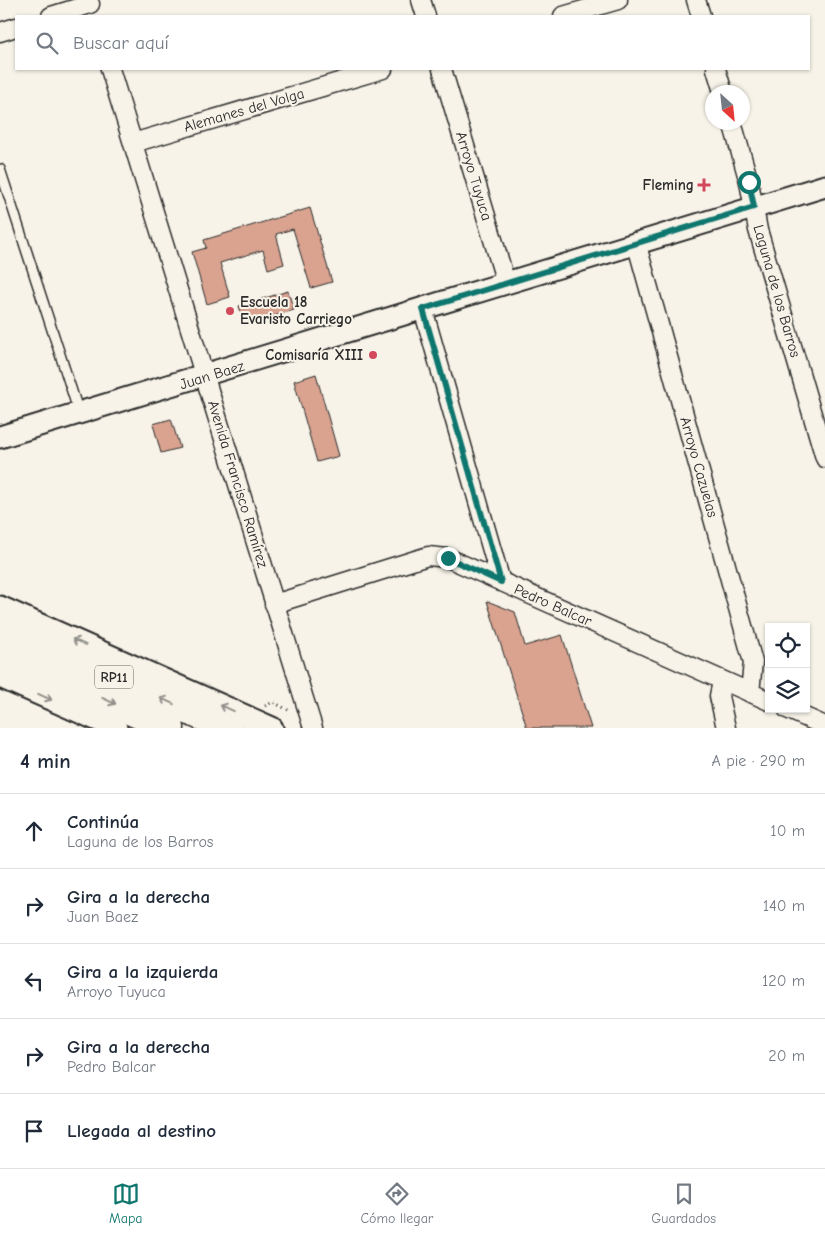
<!DOCTYPE html>
<html lang="es">
<head>
<meta charset="utf-8">
<style>
  :root { --surface:#fff; --page:#f2f2f3; --text:#1f2937; --muted:#747a83; --line:#e0e1e3; --accent:#0f766e }
  body { margin:0; font-family:"Comic Neue",sans-serif; background:var(--page); color:var(--text) }
  .controls { position:absolute; right:15px; bottom:15px; display:grid; overflow:hidden; border-radius:0px; box-shadow:0 1px 4px #0004 }
  .controls button { width:45px; height:45px; display:grid; place-items:center; padding:0; border:0; border-bottom:1px solid var(--line); background:var(--surface); color:var(--text); font:25px sans-serif }
  .compass { position:absolute; left:705px; top:85px; width:45px; height:45px; border-radius:50%; background:var(--surface); box-shadow:0 1px 4px #0004; rotate:153deg }
  .stop { position:absolute; width:15px; height:15px; margin:-11px; border:4px solid #0f766e; border-radius:50%; background:#fff }
  .stop.end { background:#0f766e; border-color:#fff; box-shadow:0 1px 5px #0008 }
  .list { margin:0; padding:0; list-style:none }
  h2 { display:flex; justify-content:space-between; align-items:center; height:65px; margin:0; padding:0 20px; font-size:21px }
  h2 small { font-size:16px; font-weight:400; color:var(--muted) }
  .list li { display:grid; grid-template-columns:32px 1fr auto; gap:15px; align-items:center; box-sizing:border-box; height:75px; padding:0 20px; border-top:1px solid var(--line) }
  .list b { display:block; font-size:19px; white-space:nowrap }
  .list p { margin:0; font-size:16px; white-space:nowrap; color:var(--muted) }
  .list em { font-size:16px; font-style:normal; color:var(--muted) }
  .icon { flex:none; width:28px; height:28px; fill:none; stroke:currentColor; stroke-width:2; stroke-linecap:round; stroke-linejoin:round }
  .map { position:relative; flex:none; width:825px; height:728px; overflow:hidden }
  .search { position:absolute; background:var(--surface); box-shadow:0 1px 4px #0004; left:15px; right:15px; top:15px; height:55px; display:flex; align-items:center; gap:12px; box-sizing:border-box; padding:0 18px; border-radius:0px; color:var(--muted); font-size:19px }
  .sheet { height:440px; background:var(--surface) }
  nav { display:flex; justify-content:space-around; align-items:center; box-sizing:border-box; height:70px; border-top:1px solid var(--line); background:var(--surface); font-size:14px; color:var(--muted) }
  nav a { display:grid; justify-items:center; gap:2px }
  nav .on { color:var(--accent) }
  .map>svg:first-child { display:block }
</style>
</head>
<body>
<div class="map">
<svg width="825" height="728" viewBox="0 0 825 728">
  <rect width="100%" height="100%" fill="#f7f3e8"/>
  <filter id="ink" filterUnits="userSpaceOnUse"><feTurbulence type="fractalNoise" baseFrequency=".02" numOctaves="2"/><feDisplacementMap in="SourceGraphic" scale="10" xChannelSelector="R" yChannelSelector="G"/><feConvolveMatrix kernelMatrix="1 2 1 2 8 2 1 2 1" color-interpolation-filters="sRGB"/></filter>
  <g filter="url(#ink)">
    <path fill="#d9a390" stroke="#2b2b2b" d="M 310,208 L 332,282 L 311,288 L 293,229 L 276,234 L 284,264 L 268,269 L 263,250 L 220,263 L 230,297 L 207,304 L 192,252 L 206,248 L 204,240 Z
      M 288,291 L 294,310 L 245,325 L 239,306 Z
      M 316,374 L 339,456 L 317,462 L 294,381 Z
      M 171,419 L 180,448 L 161,453 L 153,424 Z
      M 487,601 L 515,612 L 525,646 L 562,635 L 591,728 L 527,728 Z"/>
    <g fill="none" stroke-linecap="round" stroke-linejoin="round">
      <g stroke="#2b2b2b" stroke-width="12">
        <path id="service" d="M 0,169 L 79,413"/>
      </g>
      <g stroke="#2b2b2b" stroke-width="21">
        <path id="minor" d="M 421,0 L 426,16
          M 696,0 L 701,16
          M 51,16 L 90,4
          M 563,16 L 618,0
          M 0,32 L 16,27
          M 110,69 L 313,728
          M 442,69 L 506,283
          M 716,69 L 723,92
          M 732,122 L 749,182 L 758,230 L 825,458
          M 133,143 L 383,69
          M 636,242 L 753,662 L 750,693
          M 423,309 L 501,582
          M 274,604 L 428,556 L 448,558 L 769,701
          M 722,681 L 719,696 L 726,728
          M 787,709 L 825,726"/>
      </g>
      <g stroke="#2b2b2b" stroke-width="25">
        <path id="tertiary" d="M 0,437 C 275,354 550,269 825,186
          M 0,607 L 272,728
          M 0,677 L 116,728"/>
      </g>
      <g stroke="#2b2b2b" stroke-width="31">
        <path id="primary" d="M 0,626 L 228,728
          M 0,653 L 170,728"/>
      </g>
      <path stroke="#2b2b2b" stroke-width="3" stroke-dasharray="1 4" stroke-linecap="butt" d="M 265,706 L 273,702 L 290,711"/>
      <use href="#service" stroke="#f7f3e8" stroke-width="9"/>
      <use href="#minor" stroke="#f7f3e8" stroke-width="18"/>
      <use href="#tertiary" stroke="#f7f3e8" stroke-width="21"/>
      <use href="#primary" stroke="#f7f3e8" stroke-width="28"/>
    </g>
    <defs><path id="oneway-shaft" d="M-6 0H5M1.5-3L5.5 0L1.5 3" fill="none" stroke-width="1.6" stroke-linecap="round" stroke-linejoin="round" transform="scale(1.25)"/></defs>
    <g stroke="#918f8a">
      <use href="#oneway-shaft" transform="translate(79 642) rotate(-156)"/>
      <use href="#oneway-shaft" transform="translate(45 697) rotate(24)"/>
      <use href="#oneway-shaft" transform="translate(109 701) rotate(24)"/>
      <use href="#oneway-shaft" transform="translate(167 701) rotate(-156)"/>
      <use href="#oneway-shaft" transform="translate(227 708) rotate(-156)"/>
    </g>
  </g>
  <g fill="none" stroke-linecap="round" stroke-linejoin="round" filter="url(#ink)">
    <path stroke="#0f766e" stroke-width="6" d="M 448,558 L 501,582 L 423,309 L 754,207 L 749,182"/>
  </g>
  <g fill="#d1495b" stroke="#f7f3e8" stroke-width="2">
    <path d="M701.5 177.5h5v5h5v5h-5v5h-5v-5h-5v-5h5z"/>
    <circle cx="230" cy="311" r="5"/>
    <circle cx="373" cy="355" r="5"/>
  </g>
  <g text-anchor="middle" dominant-baseline="central" stroke-width="4" stroke-linejoin="round" paint-order="stroke">
    <rect fill="#f7f3e8" stroke="#686764" stroke-width="1" x="95" y="665.5" width="38" height="23" rx="4"/>
    <g font-size="14" font-weight="bold" fill="#2b2b2b">
      <text x="114" y="677">RP11</text>
    </g>
    <g font-size="15" fill="#2b2b2b" stroke="#f7f3e8">
      <text transform="translate(244 110) rotate(-16)">Alemanes del Volga</text>
      <text transform="translate(474 176) rotate(73)">Arroyo Tuyuca</text>
      <text transform="translate(777 291) rotate(74)">Laguna de los Barros</text>
      <text transform="translate(212 375) rotate(-17)">Juan Baez</text>
      <text transform="translate(699 467) rotate(74)">Arroyo Cazuelas</text>
      <text transform="translate(238 484) rotate(73)">Avenida Francisco Ramírez</text>
      <text transform="translate(553 605) rotate(24)">Pedro Balcar</text>
    </g>
    <g font-size="15" font-weight="bold" fill="#2b2b2b" stroke="#f7f3e8" text-anchor="end">
      <text x="694" y="185">Fleming</text>
      <text x="240" y="302" text-anchor="start">Escuela 18<tspan x="240" dy="17">Evaristo Carriego</tspan></text>
      <text x="363" y="355">Comisaría XIII</text>
    </g>
  </g>
</svg>
<div class="controls">
<button><svg class="icon" aria-label="locate" viewBox="0 0 24 24"><circle cx="12" cy="12" r="6"/><path d="M12 2v4M12 18v4M2 12h4M18 12h4"/></svg></button>
<button><svg class="icon" aria-label="layers" viewBox="0 0 24 24"><path d="M12 4l9 5-9 5-9-5zM3 14l9 5 9-5"/></svg></button>
</div>
<svg class="compass" viewBox="-18 -18 36 36"><path d="M0-13l5 13h-10z" fill="#e53935"/><path d="M0 13l5-13h-10z" fill="#747a83"/></svg>
<div class="stop" style="left:749px;top:182px"></div>
<div class="stop end" style="left:448px;top:558px"></div>
<div class="search"><svg class="icon" aria-label="search" viewBox="0 0 24 24"><circle cx="10" cy="10" r="6"/><path d="M15 15l6 6"/></svg>Buscar aquí</div>
</div>
<section class="sheet">
<h2>4 min<small>A pie · 290 m</small></h2>
<ul class="list">
<li><svg class="icon" aria-label="ahead" viewBox="0 0 24 24"><path d="M12 20V5M6 11l6-6 6 6"/></svg><div><b>Continúa</b><p>Laguna de los Barros</p></div><em>10 m</em></li>
<li><svg class="icon" aria-label="right" viewBox="0 0 24 24"><path d="M7 20v-9h11M14 6l5 5-5 5"/></svg><div><b>Gira a la derecha</b><p>Juan Baez</p></div><em>140 m</em></li>
<li><svg class="icon" aria-label="left" viewBox="0 0 24 24"><path d="M17 20v-9H6M10 6l-5 5 5 5"/></svg><div><b>Gira a la izquierda</b><p>Arroyo Tuyuca</p></div><em>120 m</em></li>
<li><svg class="icon" aria-label="right" viewBox="0 0 24 24"><path d="M7 20v-9h11M14 6l5 5-5 5"/></svg><div><b>Gira a la derecha</b><p>Pedro Balcar</p></div><em>20 m</em></li>
<li><svg class="icon" aria-label="arrive" viewBox="0 0 24 24"><path d="M6 21V4h12l-3 4 3 4H6"/></svg><div><b>Llegada al destino</b></div></li>
</ul>
</section>
<nav>
<a class="on"><svg class="icon" aria-label="map" viewBox="0 0 24 24"><path d="M3 6l6-2 6 2 6-2v14l-6 2-6-2-6 2zM9 4v14M15 6v14"/></svg>Mapa</a>
<a><svg class="icon" aria-label="directions" viewBox="0 0 24 24"><path d="M12 3l9 9-9 9-9-9zM9 14v-3h6M13 9l2 2-2 2"/></svg>Cómo llegar</a>
<a><svg class="icon" aria-label="saved" viewBox="0 0 24 24"><path d="M7 4h10v16l-5-4-5 4z"/></svg>Guardados</a>
</nav>
</body>
</html>
